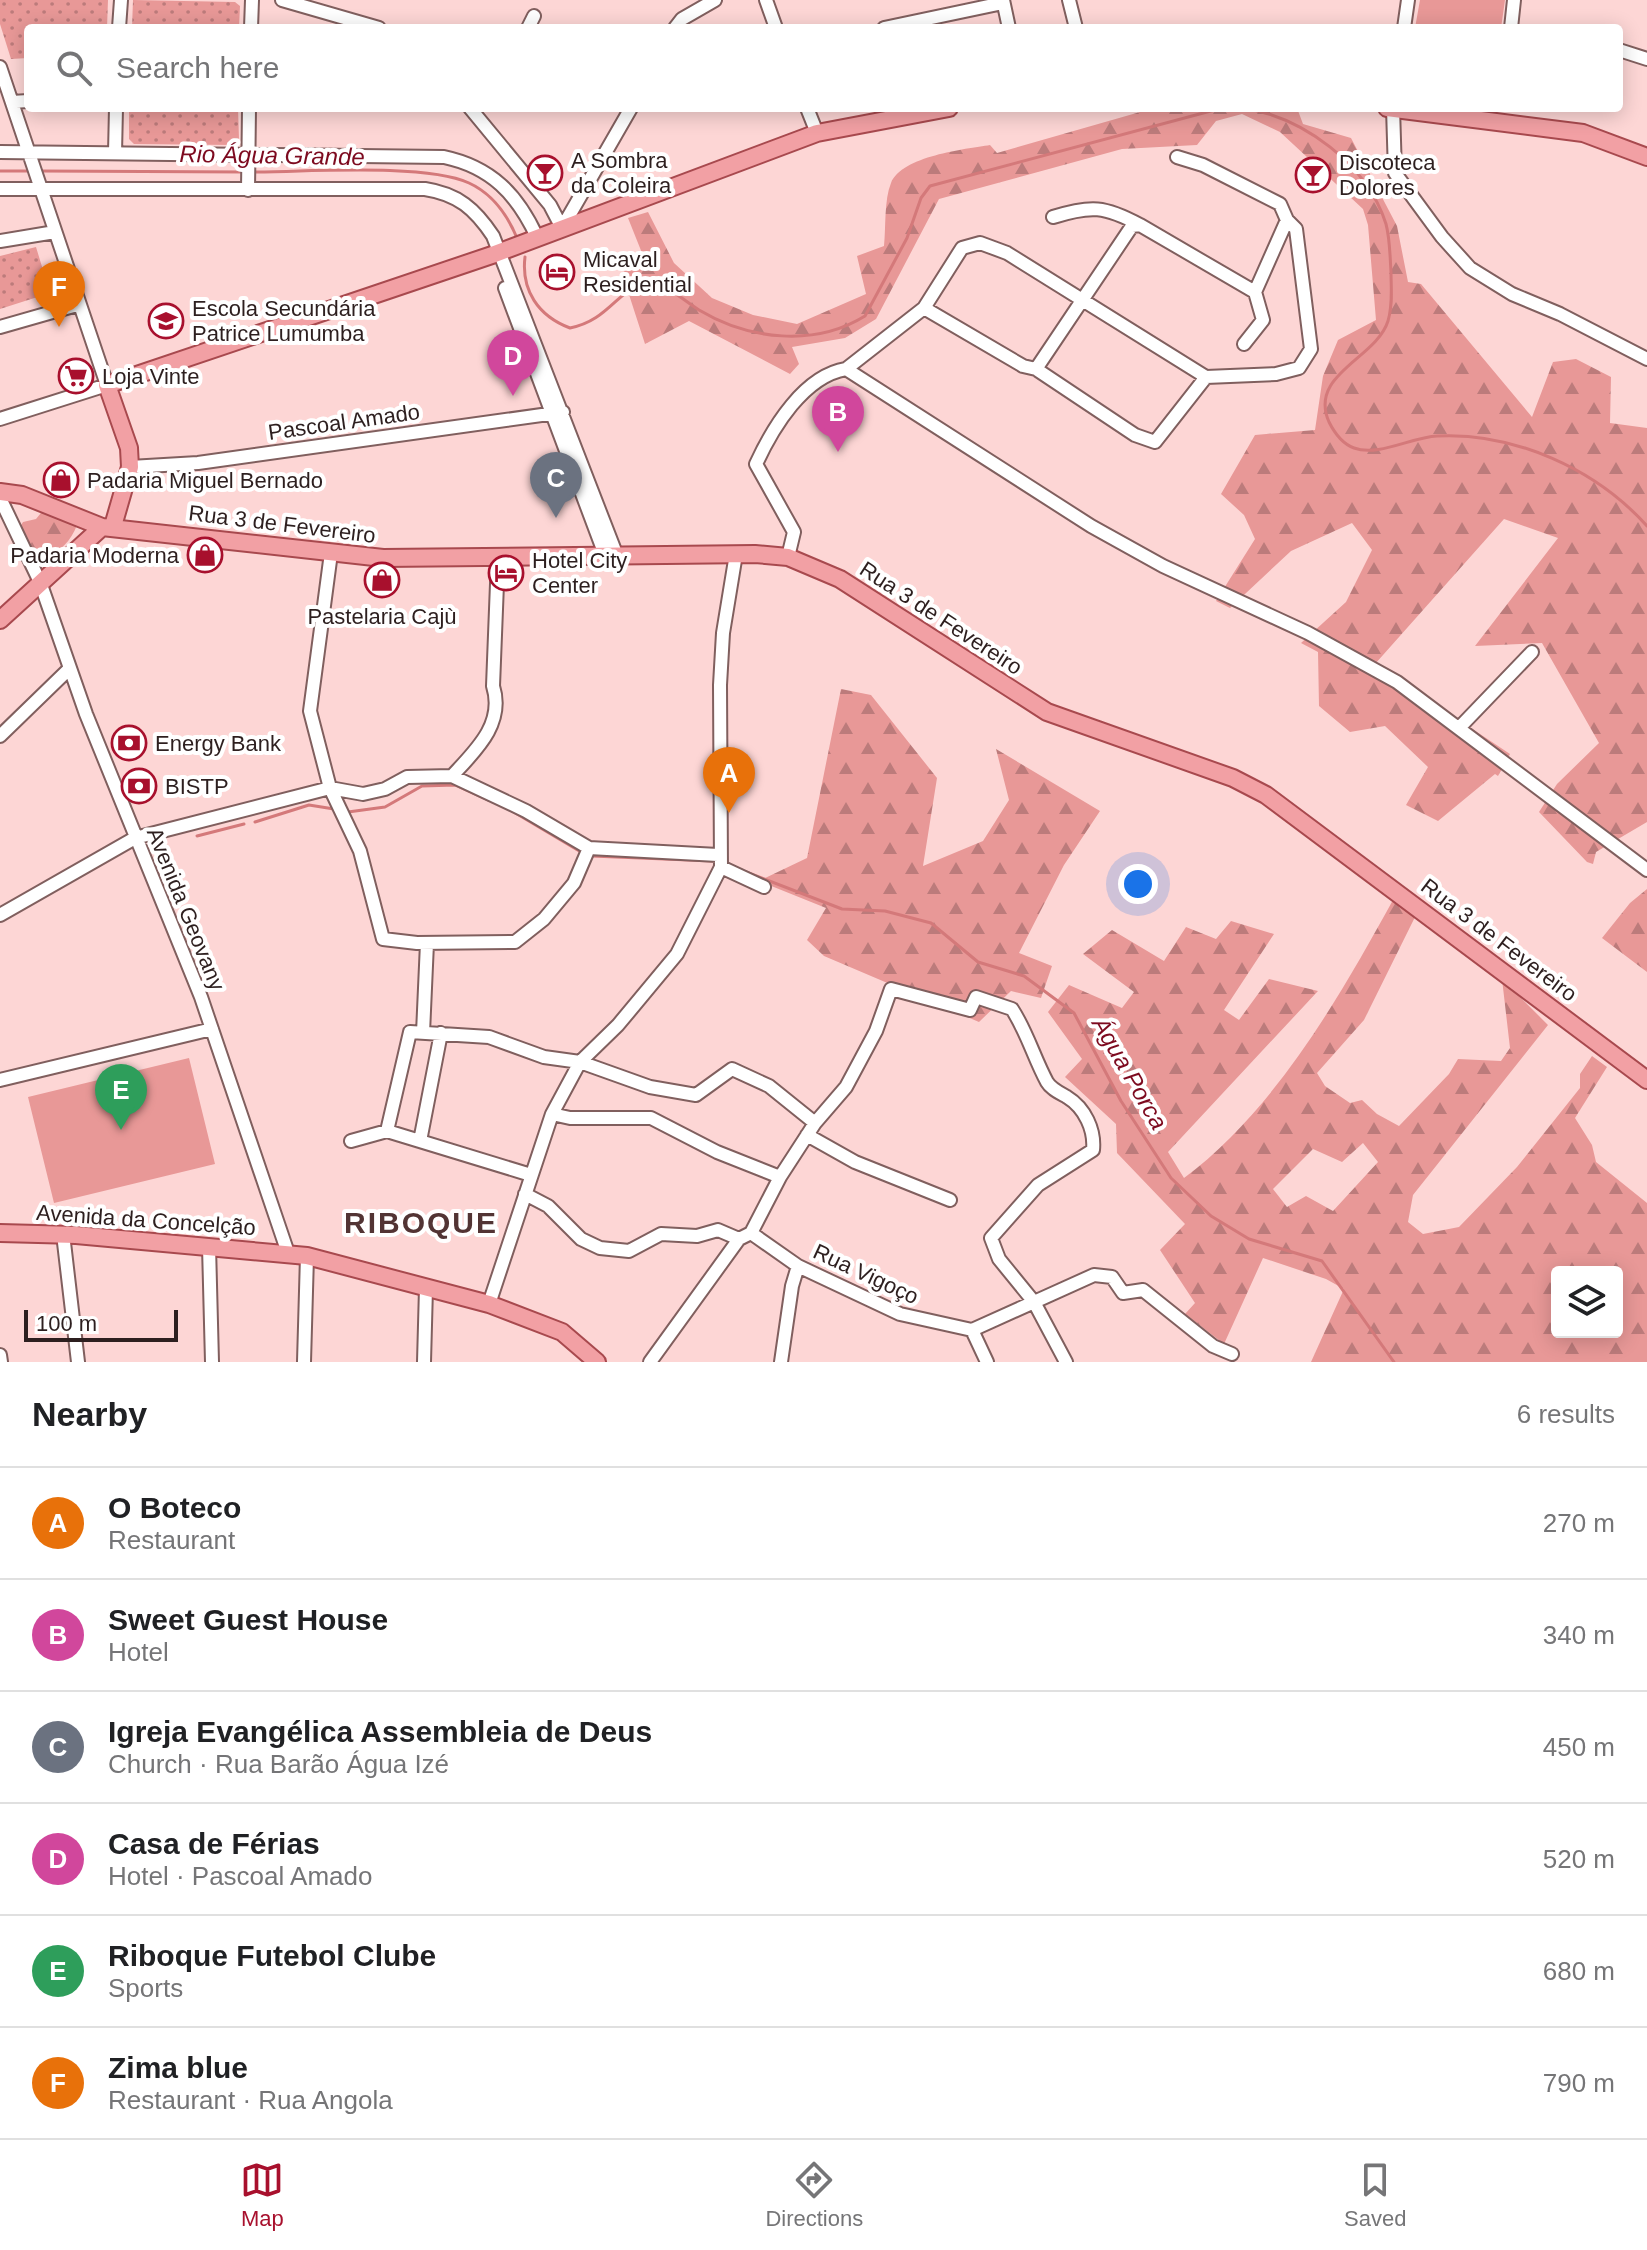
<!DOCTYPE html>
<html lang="en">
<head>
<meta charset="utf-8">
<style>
  :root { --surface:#fff; --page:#f6f6f6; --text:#202124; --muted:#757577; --line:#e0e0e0; --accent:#a8102d }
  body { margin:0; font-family:Helvetica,sans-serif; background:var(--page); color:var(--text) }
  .controls { position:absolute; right:24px; bottom:24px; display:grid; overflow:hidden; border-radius:8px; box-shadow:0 4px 20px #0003 }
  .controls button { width:72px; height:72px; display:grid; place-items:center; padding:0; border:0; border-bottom:2px solid var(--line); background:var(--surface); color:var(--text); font:40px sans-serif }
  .scale { position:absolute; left:24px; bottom:20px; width:154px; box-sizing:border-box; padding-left:8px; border:4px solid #2d1f1f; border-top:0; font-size:22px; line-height:28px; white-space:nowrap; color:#2d1f1f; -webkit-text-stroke:6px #fff; paint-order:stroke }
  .you { position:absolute; left:1138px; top:884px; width:28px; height:28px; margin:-20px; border:6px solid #fff; border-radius:50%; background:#1a73e8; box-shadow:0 0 0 12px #1a73e833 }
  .badge { display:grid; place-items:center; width:52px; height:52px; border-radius:50%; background:var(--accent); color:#fff; font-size:26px; font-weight:700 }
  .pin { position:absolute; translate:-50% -66px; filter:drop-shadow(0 2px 4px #0008) }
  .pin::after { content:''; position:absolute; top:42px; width:28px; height:24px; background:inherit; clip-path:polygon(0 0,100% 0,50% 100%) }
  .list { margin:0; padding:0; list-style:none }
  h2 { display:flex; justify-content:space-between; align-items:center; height:104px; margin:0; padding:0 32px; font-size:34px }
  h2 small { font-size:26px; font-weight:400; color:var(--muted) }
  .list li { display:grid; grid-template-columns:52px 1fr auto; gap:24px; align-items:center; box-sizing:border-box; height:112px; padding:0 32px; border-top:2px solid var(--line) }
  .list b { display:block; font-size:30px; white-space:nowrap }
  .list p { margin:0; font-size:26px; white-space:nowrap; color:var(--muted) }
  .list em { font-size:26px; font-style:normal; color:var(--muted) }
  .icon { flex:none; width:44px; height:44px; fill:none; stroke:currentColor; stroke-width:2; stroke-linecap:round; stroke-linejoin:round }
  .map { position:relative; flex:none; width:1647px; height:1362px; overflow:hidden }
  .search { position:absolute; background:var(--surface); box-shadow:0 4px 20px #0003; left:24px; right:24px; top:24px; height:88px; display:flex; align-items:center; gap:20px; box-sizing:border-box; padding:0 28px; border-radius:8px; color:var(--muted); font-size:30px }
  .sheet { height:776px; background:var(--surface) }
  nav { display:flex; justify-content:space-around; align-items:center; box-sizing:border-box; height:112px; border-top:2px solid var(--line); background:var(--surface); font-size:22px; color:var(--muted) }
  nav a { display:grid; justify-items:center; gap:4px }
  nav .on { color:var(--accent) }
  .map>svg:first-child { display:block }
</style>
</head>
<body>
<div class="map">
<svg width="1647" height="1362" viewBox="0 0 1647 1362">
  <defs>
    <pattern id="grass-dots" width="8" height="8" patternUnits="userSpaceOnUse" patternTransform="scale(2)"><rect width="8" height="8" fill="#e89897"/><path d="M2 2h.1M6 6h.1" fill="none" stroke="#bc7b7b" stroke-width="1.8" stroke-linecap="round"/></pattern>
    <pattern id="forest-firs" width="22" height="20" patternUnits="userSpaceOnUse" patternTransform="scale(2)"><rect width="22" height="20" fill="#e89897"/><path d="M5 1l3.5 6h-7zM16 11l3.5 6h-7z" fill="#bc7b7b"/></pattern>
  </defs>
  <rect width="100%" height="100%" fill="#fdd6d5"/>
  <path fill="url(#grass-dots)" d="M 0,0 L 108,0 L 107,28 L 28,28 L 28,58 L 11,59 L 0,24 Z
    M 133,0 L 235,2 L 240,6 L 239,28 L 132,28 Z
    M 129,108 L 238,108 L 239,139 L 233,145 L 134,144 L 129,139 Z
    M 36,247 L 50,293 L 0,309 L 0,256 Z"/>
  <path fill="url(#forest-firs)" fill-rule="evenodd" d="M 1154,108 L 1297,108 L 1303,124 L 1351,138 L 1397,226 L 1408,282 L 1421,284 L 1532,417 L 1553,362 L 1576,359 L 1611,377 L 1610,423 L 1647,428 L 1647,822 L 1596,852 L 1593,864 L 1587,862 L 1539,812 L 1557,784 L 1599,743 L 1542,643 L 1475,646 L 1558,538 L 1504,519 L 1375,664 L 1510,754 L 1498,776 L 1495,774 L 1438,821 L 1406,805 L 1428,767 L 1385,726 L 1350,732 L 1319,706 L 1318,652 L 1301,643 L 1346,602 L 1372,550 L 1352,523 L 1291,551 L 1230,608 L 1216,601 L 1255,539 L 1244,515 L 1221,494 L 1255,435 L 1315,430 L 1323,376 L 1338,340 L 1376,320 L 1368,225 L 1363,209 L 1280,132 L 1242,114 L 1216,121 L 1197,145 L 1122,149 L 939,199 L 876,319 L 845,338 L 792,347 L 799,364 L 790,374 L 689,321 L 645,344 L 622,273 L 644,258 L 628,218 L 648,212 L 674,263 L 712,298 L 753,315 L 797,324 L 866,294 L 857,256 L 884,246 C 886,227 884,200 891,183 C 902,156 965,149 990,145 L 997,153 Z
    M 45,508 L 77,525 C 71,541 60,552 44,558 L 26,542 L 20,527 L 23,522 L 36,519 Z
    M 841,689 L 871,695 L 937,778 L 923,866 L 983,841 L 1009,800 L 996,749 L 1100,811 L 1064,865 L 1019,953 L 1052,966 L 1041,998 L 1011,991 L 979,1022 L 824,956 L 807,940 L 826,908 L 759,881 L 807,858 Z
    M 1647,889 L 1647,972 L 1602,938 L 1630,903 Z
    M 1393,900 L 1416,915 L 1364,1020 L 1317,1073 L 1325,1086 L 1350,1103 L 1362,1100 L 1377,1114 L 1399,1126 L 1449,1074 L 1458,1059 L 1501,1061 L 1510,1048 L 1502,979 L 1548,1025 L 1413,1195 L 1408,1222 L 1423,1234 L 1459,1227 L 1517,1167 L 1580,1088 L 1580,1074 L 1592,1056 L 1607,1067 L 1575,1118 L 1592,1145 L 1596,1162 L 1647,1203 L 1647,1362 L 1311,1362 L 1344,1289 L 1326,1279 L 1263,1258 L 1224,1344 L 1185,1314 L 1195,1303 L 1160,1250 L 1185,1224 L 1117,1153 L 1116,1124 L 1065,1077 L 1082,1059 L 1048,1012 L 1069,985 L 1122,1008 L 1134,992 L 1083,954 L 1112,930 L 1164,961 L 1186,927 L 1216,939 L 1231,921 L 1274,934 L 1224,1010 L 1239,1020 L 1269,979 L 1318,991 L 1168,1152 L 1184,1178 C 1275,1110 1339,998 1393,900 ZM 1363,1143 L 1378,1162 L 1333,1211 L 1306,1196 L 1287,1207 L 1273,1189 L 1313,1149 L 1342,1162 ZM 1557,1272 L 1617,1272 L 1617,1332 L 1557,1332 Z"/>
  <path fill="#e89897" d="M 1420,0 L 1505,0 L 1501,28 L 1415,28 Z
    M 189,1058 L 215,1164 L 54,1203 L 28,1097 Z"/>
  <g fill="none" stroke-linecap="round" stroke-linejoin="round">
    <path stroke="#d4797a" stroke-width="3" d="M 1243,108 C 1303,117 1367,164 1386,224 C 1390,239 1390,257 1391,272 C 1391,288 1393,305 1388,321 C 1376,359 1308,374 1329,422 C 1334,432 1343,444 1354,448 C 1378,457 1412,437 1437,436 C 1514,432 1596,469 1647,526
      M 0,171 L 29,171
      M 41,171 L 245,172
      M 253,172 C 305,172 425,163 469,183 C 493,194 507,214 517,238
      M 525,257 C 521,290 538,316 570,328 C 611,320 618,286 652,281 C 670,287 683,300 699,310 C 749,340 815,347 865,316 L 907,238 L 921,198 L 930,186 L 1222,108
      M 512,811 L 581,852
      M 348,812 L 385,807 L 422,786 L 455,785 L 488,800
      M 255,822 L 309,805 L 334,809
      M 197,836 L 244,824
      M 592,856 L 713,861
      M 746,872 L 842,909 L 885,911 L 931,923 L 978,962 L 1024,976 L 1074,1013 L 1121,1101 L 1171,1178 L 1211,1216 L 1249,1239 L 1322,1261 L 1394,1362"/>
    <g stroke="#805f5e" stroke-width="16">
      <path id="minor" d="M 282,0 L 379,28
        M 766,0 L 776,28
        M 1003,0 L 1009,28
        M 1069,0 L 1076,28
        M 119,28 L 121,0
        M 251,28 L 252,0
        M 528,28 L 534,16
        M 675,28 L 682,19 L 715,0
        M 884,28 L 1003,3
        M 1404,28 L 1408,0
        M 1511,28 L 1514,0
        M 1619,50 L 1647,59
        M 0,67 L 107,385 L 0,419
        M 12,102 L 28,101
        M 470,108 L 550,205 L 562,228
        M 807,108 L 817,133
        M 1393,108 L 1395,173 L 1442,237 L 1470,268 L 1512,294 L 1560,314 L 1647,359
        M 0,152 L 444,157 C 491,167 517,194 537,237
        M 115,153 L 116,108
        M 0,189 L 425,189 C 458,194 475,209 493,236 L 617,556
        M 248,190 L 249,108
        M 1053,217 C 1091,205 1105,206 1140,225
        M 562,228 L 631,108
        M 0,241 L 55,232
        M 505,288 L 605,555
        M 924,308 L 962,248 L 980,243 L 1007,253 L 1206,377
        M 0,327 L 77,305
        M 1244,344 L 1263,320 L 1255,292
        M 846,369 L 924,308 L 1023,366 L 1036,369 L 1132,226 L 1140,225 L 1255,292 L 1287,220 L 1280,204 L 1203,165 L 1177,157
        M 1036,369 L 1135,435 L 1155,442 L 1206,377 L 1276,374 L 1299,368 L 1311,349 L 1296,229 L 1287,220
        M 130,467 L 198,463 L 563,412
        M 0,498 L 40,582 L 86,714 L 201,997 L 288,1253
        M 331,553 L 310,711 L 330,788 L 360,851 L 383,939 L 417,943 L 515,942 L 544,919 L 574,883 L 589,848
        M 788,557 L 794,532 L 756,464 C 773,427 804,376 846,369 L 1091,526 L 1163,566 L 1308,633 L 1397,682 L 1647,870
        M 1459,728 L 1532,652
        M 0,736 L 69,669
        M 452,776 C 475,751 505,724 493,686 L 498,558
        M 721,867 L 764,887
        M 0,915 L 135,838 L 330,788 L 363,794 L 385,789 L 407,777 L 452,776 L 526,811 L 589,848 L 718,855
        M 423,1033 L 427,943
        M 0,1080 L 212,1029
        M 552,1114 L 570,1118 L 651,1118 L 717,1152 L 780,1177
        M 387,1131 L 410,1032 L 489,1037 L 544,1057 L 580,1062 L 650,1087 L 696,1095 L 732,1069 L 769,1086 L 815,1123
        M 807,1135 L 855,1162 L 950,1200
        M 351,1141 L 387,1131 L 531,1175
        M 420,1141 L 441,1033
        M 525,1194 L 548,1206 L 581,1239 L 600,1248 L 629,1251 L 661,1234 L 697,1236 L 718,1230 L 739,1239
        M 751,1233 L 798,1266 L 900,1314 L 972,1330
        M 63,1234 L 78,1362
        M 209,1246 L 212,1362
        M 489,1304 L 552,1114 L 580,1062 L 618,1025 L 677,954 L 721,867 L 720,685 L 723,633 L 736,554
        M 972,1330 L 1094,1275 L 1112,1277 L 1123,1293 L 1143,1290 L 1213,1346 L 1232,1354
        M 972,1330 L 987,1362
        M 0,1355 L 1,1362
        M 304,1362 L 307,1256
        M 424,1362 L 426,1288
        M 650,1362 L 739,1239 L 751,1233 L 780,1177 L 815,1123 L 846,1087 L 876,1031 L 891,989 L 970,1010 L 976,997 L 1012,1009 C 1027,1032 1034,1058 1047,1082 C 1051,1089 1060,1093 1067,1097 C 1085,1108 1095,1130 1093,1150 L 1038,1185 L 991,1238 L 999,1259 L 1034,1302 L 1066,1362
        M 781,1362 L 792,1286 L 798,1266"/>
    </g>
    <g stroke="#a8494e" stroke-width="20">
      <path id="major" d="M 1387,108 L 1583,133 L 1647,157
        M 0,492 L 22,495 L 102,527 L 383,558 L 755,554 L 788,557 L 840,579 L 1047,712 L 1233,778 L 1266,795 L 1647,1080
        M 113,526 L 130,467 L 129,448 L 107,385 L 492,255 L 817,133 L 949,108
        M 0,620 L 102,527
        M 0,1233 L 76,1235 L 307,1256 L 489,1304 L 562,1332 L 597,1362"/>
    </g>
    <use href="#minor" stroke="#fff" stroke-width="12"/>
    <use href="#major" stroke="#f2a0a4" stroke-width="16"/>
  </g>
  <defs>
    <g id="bar-ring" transform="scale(1.8)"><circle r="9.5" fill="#fff" stroke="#a8102d" stroke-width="1.5"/><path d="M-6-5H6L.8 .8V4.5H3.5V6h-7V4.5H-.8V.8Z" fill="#a8102d"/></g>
    <g id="hotel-ring" transform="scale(1.8)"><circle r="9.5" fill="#fff" stroke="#a8102d" stroke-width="1.5"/><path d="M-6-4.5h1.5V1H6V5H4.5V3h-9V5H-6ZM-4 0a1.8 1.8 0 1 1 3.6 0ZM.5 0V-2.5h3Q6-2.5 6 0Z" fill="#a8102d"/></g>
    <g id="school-ring" transform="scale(1.8)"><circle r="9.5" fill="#fff" stroke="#a8102d" stroke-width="1.5"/><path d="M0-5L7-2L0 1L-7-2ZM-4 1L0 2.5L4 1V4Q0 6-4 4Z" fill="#a8102d"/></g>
    <g id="supermarket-ring" transform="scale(1.8)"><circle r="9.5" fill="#fff" stroke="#a8102d" stroke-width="1.5"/><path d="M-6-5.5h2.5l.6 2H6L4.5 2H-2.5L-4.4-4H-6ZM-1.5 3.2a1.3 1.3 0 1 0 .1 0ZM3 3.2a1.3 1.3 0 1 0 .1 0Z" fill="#a8102d"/></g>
    <g id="shop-ring" transform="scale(1.8)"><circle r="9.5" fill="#fff" stroke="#a8102d" stroke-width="1.5"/><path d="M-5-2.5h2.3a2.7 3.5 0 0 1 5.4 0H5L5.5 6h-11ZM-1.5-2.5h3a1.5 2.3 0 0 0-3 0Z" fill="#a8102d"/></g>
    <g id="bank-ring" transform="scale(1.8)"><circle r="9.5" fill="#fff" stroke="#a8102d" stroke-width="1.5"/><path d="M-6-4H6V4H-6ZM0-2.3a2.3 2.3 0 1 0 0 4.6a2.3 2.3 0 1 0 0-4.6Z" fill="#a8102d"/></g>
  </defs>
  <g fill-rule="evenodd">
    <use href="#bar-ring" x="545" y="173"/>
    <use href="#bar-ring" x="1313" y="175"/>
    <use href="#hotel-ring" x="557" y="272"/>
    <use href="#school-ring" x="166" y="321"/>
    <use href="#supermarket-ring" x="76" y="376"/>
    <use href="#shop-ring" x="61" y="480"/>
    <use href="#shop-ring" x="205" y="555"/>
    <use href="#hotel-ring" x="506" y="573"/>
    <use href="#shop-ring" x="382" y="580"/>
    <use href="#bank-ring" x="129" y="743"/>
    <use href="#bank-ring" x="139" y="786"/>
  </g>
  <g text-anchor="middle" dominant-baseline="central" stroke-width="8" stroke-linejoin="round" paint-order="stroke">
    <g font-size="22" fill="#2d1f1f" stroke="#fff" text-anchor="start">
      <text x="571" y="160">A Sombra<tspan x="571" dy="25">da Coleira</tspan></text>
      <text x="1339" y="162">Discoteca<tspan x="1339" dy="25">Dolores</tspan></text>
      <text x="583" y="259">Micaval<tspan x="583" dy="25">Residential</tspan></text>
      <text x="192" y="308">Escola Secundária<tspan x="192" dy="25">Patrice Lumumba</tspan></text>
      <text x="102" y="376">Loja Vinte</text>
      <text x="87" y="480">Padaria Miguel Bernado</text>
      <text x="179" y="555" text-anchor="end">Padaria Moderna</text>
      <text x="532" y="560">Hotel City<tspan x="532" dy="25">Center</tspan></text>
      <text x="382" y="616" text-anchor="middle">Pastelaria Cajù</text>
      <text x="155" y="743">Energy Bank</text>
      <text x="165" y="786">BISTP</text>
    </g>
    <g font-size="22" fill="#2d1f1f" stroke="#fff">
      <text transform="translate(344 422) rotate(-8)">Pascoal Amado</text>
      <text transform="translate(282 524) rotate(7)">Rua 3 de Fevereiro</text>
      <text transform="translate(941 618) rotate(33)">Rua 3 de Fevereiro</text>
      <text transform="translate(186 909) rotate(68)">Avenida Geovany</text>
      <text transform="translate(1499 940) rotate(37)">Rua 3 de Fevereiro</text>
      <text transform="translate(146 1220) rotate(4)">Avenida da Concelção</text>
      <text transform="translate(866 1274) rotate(25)">Rua Vigoço</text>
    </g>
    <g font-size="24" font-style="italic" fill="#7d0a1f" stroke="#fff">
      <text transform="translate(272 155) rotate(1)">Rio Água Grande</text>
      <text transform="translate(1130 1073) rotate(60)">Água Porca</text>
    </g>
    <g font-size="30" font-weight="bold" letter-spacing="2" fill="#523434" stroke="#fff">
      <text x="421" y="1222">RIBOQUE</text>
    </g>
  </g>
</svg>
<div class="controls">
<button><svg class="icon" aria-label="layers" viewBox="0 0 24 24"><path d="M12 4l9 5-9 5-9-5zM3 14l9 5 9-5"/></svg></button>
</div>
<div class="scale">100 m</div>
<div class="you"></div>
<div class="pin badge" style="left:729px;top:813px;background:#e8710a">A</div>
<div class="pin badge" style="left:838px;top:452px;background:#d1479c">B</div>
<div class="pin badge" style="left:556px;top:518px;background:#6b7280">C</div>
<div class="pin badge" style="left:513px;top:396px;background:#d1479c">D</div>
<div class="pin badge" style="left:121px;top:1130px;background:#2e9e5b">E</div>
<div class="pin badge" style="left:59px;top:327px;background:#e8710a">F</div>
<div class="search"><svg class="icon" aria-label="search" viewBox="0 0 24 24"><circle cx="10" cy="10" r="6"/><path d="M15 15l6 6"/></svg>Search here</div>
</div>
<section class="sheet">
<h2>Nearby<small>6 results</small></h2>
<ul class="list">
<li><span class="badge" style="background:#e8710a">A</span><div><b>O Boteco</b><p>Restaurant</p></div><em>270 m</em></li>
<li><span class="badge" style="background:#d1479c">B</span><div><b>Sweet Guest House</b><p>Hotel</p></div><em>340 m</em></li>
<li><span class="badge" style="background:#6b7280">C</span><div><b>Igreja Evangélica Assembleia de Deus</b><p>Church · Rua Barão Água Izé</p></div><em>450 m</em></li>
<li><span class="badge" style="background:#d1479c">D</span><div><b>Casa de Férias</b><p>Hotel · Pascoal Amado</p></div><em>520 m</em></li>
<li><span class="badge" style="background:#2e9e5b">E</span><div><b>Riboque Futebol Clube</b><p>Sports</p></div><em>680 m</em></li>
<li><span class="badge" style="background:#e8710a">F</span><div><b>Zima blue</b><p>Restaurant · Rua Angola</p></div><em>790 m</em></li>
</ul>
</section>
<nav>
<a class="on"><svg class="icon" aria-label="map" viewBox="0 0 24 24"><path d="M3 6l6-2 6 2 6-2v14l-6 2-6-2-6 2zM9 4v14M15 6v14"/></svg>Map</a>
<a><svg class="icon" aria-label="directions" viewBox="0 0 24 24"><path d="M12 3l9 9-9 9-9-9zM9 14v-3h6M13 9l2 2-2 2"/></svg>Directions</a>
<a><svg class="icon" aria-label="saved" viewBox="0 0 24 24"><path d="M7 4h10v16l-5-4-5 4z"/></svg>Saved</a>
</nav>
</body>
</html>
